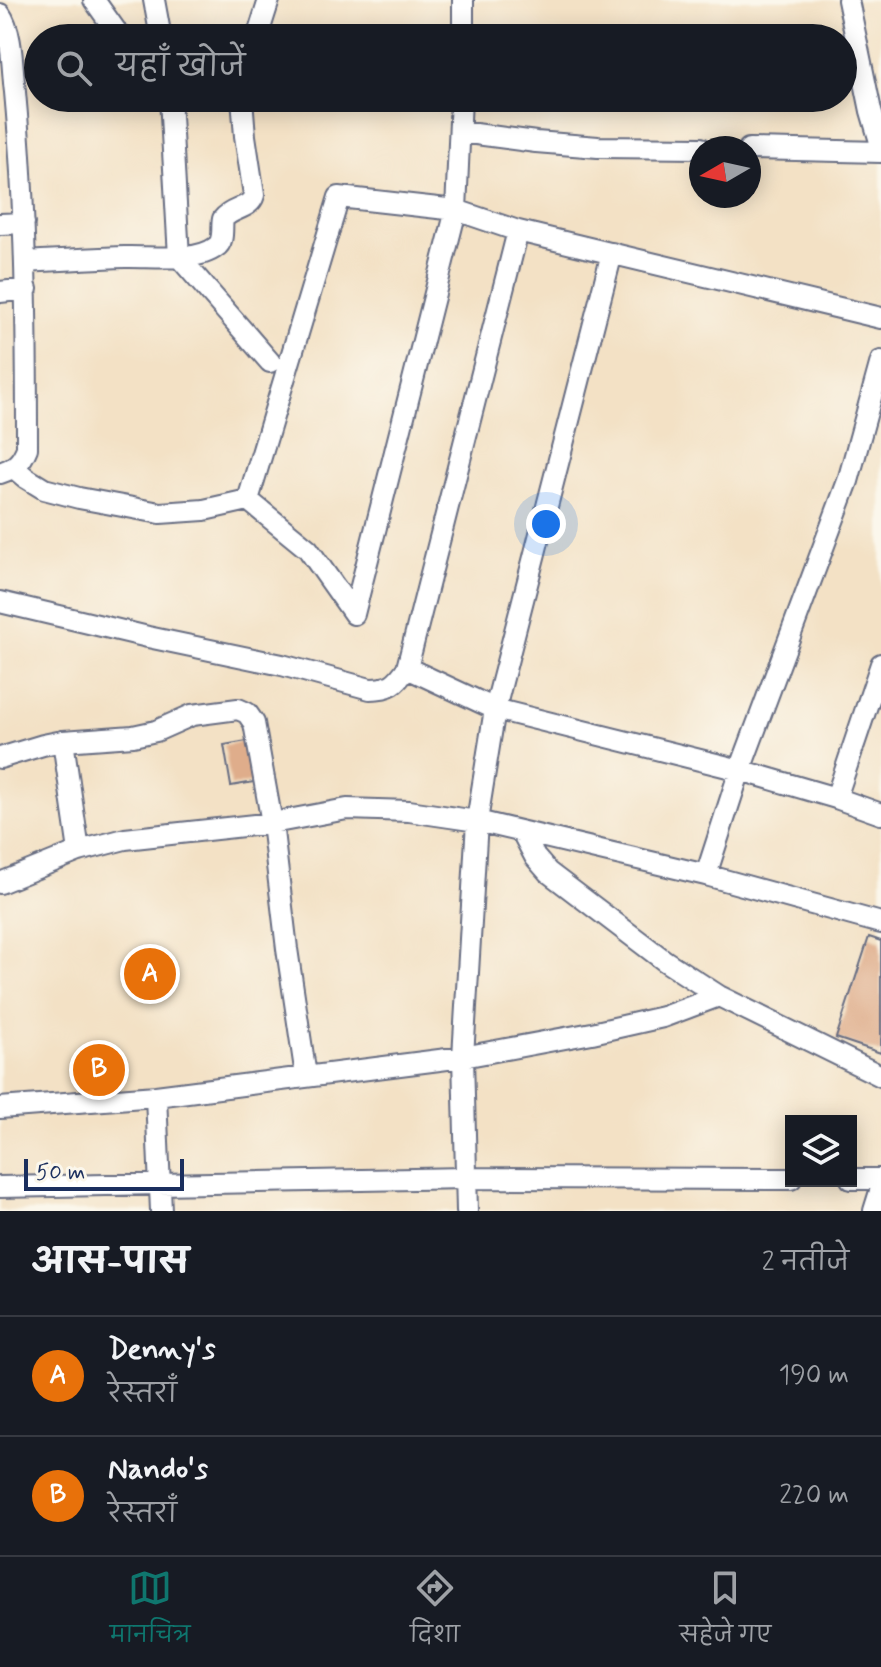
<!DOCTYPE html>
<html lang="hi">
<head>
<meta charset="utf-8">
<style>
  :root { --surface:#171b24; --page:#242831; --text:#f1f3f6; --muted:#9ea1a6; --line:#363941; --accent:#0f766e }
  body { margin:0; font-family:Mynerve,"Playpen Sans Deva",sans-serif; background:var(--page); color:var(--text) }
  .controls { position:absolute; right:24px; bottom:24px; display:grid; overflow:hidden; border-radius:0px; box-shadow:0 4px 20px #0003 }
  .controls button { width:72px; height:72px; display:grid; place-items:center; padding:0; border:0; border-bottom:2px solid var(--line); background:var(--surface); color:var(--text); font:40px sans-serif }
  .compass { position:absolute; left:689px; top:136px; width:72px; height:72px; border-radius:50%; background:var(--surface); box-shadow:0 4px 20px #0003; rotate:261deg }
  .scale { position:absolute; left:24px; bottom:20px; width:160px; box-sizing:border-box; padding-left:8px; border:4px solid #1b2f5e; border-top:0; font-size:22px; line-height:28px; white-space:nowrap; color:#1b2f5e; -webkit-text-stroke:6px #fbf7ec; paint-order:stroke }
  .you { position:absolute; left:546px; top:524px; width:28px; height:28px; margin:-20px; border:6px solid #fff; border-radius:50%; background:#1a73e8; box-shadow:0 0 0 12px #1a73e833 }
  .badge { display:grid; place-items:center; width:52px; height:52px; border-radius:50%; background:var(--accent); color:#fff; font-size:26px; font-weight:700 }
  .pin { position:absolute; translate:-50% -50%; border:4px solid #fff; box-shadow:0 2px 8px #0006 }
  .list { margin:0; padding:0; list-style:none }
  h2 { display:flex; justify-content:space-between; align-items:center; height:104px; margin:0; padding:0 32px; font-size:34px }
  h2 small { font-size:26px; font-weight:400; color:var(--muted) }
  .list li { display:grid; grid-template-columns:52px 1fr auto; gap:24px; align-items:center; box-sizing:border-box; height:120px; padding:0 32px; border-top:2px solid var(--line) }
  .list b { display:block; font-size:30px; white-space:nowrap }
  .list p { margin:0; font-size:26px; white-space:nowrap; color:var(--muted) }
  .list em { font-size:26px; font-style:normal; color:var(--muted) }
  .icon { flex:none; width:44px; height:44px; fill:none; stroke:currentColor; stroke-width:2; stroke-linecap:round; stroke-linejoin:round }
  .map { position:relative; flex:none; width:881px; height:1211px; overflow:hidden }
  .search { position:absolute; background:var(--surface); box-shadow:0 4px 20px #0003; left:24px; right:24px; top:24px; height:88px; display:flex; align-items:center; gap:20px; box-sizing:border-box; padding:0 28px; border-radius:44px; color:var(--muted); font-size:30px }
  .sheet { height:344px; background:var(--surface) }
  nav { display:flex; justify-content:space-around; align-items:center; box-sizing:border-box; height:112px; border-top:2px solid var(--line); background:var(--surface); font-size:22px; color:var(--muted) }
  nav a { display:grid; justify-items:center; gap:4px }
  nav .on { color:var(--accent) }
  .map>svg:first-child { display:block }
</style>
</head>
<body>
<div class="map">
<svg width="881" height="1211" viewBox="0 0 881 1211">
  <rect width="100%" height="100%" fill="#fbf7ec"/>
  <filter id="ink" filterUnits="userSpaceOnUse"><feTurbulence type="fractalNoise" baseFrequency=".0125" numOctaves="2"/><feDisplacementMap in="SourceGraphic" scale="16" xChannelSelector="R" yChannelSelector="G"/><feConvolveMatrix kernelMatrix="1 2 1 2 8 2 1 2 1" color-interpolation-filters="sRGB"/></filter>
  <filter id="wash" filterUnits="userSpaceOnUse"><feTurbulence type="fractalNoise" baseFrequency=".006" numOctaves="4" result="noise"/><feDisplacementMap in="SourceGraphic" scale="32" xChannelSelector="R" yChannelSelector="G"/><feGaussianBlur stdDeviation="1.8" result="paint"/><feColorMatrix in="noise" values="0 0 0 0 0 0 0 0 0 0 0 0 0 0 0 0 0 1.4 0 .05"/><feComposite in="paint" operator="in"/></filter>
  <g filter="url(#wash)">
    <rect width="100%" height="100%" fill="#f3e1c5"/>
    <g id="blocks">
      <path fill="#dfad8b" d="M 247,741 L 254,782 L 231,786 L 224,745 Z
        M 869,937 L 881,941 L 881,1053 L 836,1038 Z"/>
    </g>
  </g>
  <g filter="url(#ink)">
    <use href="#blocks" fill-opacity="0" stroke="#676d82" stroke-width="2"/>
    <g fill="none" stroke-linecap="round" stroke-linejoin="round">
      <g stroke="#676d82" stroke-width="24">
        <path id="minor" d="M 94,0 L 121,38
          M 154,0 L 161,38
          M 848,0 L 871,111 L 881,145
          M 0,14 C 13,32 12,70 15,92 C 26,211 27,329 27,448 C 21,463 15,468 0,473
          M 257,38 L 269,0
          M 463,38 L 463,0
          M 170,98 L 179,257 L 270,362
          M 461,132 L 536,142 L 598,147 L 701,148
          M 749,149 L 881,152
          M 0,224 L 24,223
          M 26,262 C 59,260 92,258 125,257 C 149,256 196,263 216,247 C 225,241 221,228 223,219 C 232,207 250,210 254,195 L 245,136 L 242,98
          M 0,292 L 27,289
          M 14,468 L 26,478 L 44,489 L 79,498 L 160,513 L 204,510 L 248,500
          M 0,602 L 148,637 L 282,665 L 370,689 C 390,689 396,684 407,668 L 518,231
          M 354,614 L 308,549 L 248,500 L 339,197 L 456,210 L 518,231 L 881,318
          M 354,614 L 456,210 L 461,98
          M 407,668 L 495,709 L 740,770 L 836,798 L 881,814
          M 63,741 L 79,851
          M 0,758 L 43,745 L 63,741 L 133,736 L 156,731 L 192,715 L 238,709 L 247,713 L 254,723 L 272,823 L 287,949 L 306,1076
          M 836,798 L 881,664
          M 522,832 L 535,857 L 548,872 L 665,961 L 719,996 L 881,1076
          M 706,875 L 740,770 L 848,481 L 881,361
          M 0,883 L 79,851 L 125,839 L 272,823 L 347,809 L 409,811 L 477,821 L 706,875 L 881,923
          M 156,1096 L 161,1211
          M 0,1108 L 156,1096 L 463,1057 L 592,1033 L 663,1017 L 719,996
          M 851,1179 L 881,1179
          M 0,1187 L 466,1178 L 791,1179
          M 467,1211 L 463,1057 L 477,821 L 495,709 L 612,253"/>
      </g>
      <g stroke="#676d82" stroke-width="28">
        <path id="tertiary" d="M 876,1211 L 881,1195"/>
      </g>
      <use href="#minor" stroke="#fff" stroke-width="20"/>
      <use href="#tertiary" stroke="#fff" stroke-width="24"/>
    </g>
  </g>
</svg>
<div class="controls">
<button><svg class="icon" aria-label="layers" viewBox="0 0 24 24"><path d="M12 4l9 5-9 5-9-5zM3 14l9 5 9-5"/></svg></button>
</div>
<svg class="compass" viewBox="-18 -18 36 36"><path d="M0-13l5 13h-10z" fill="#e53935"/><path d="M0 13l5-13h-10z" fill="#9ea1a6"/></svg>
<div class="scale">50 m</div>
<div class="you"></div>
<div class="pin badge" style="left:150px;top:974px;background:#e8710a">A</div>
<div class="pin badge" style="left:99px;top:1070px;background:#e8710a">B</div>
<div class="search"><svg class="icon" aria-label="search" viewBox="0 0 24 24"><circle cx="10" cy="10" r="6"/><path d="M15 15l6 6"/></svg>यहाँ खोजें</div>
</div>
<section class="sheet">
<h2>आस-पास<small>2 नतीजे</small></h2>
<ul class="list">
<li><span class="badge" style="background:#e8710a">A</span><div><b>Denny's</b><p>रेस्तराँ</p></div><em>190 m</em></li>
<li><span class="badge" style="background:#e8710a">B</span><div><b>Nando's</b><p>रेस्तराँ</p></div><em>220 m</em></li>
</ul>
</section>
<nav>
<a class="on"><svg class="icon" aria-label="map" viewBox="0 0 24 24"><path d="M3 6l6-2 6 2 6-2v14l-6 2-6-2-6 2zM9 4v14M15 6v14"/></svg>मानचित्र</a>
<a><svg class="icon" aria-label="directions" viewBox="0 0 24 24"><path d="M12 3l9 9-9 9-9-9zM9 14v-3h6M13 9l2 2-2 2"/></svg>दिशा</a>
<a><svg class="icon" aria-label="saved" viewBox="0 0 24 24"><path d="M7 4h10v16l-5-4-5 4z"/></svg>सहेजे गए</a>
</nav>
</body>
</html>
